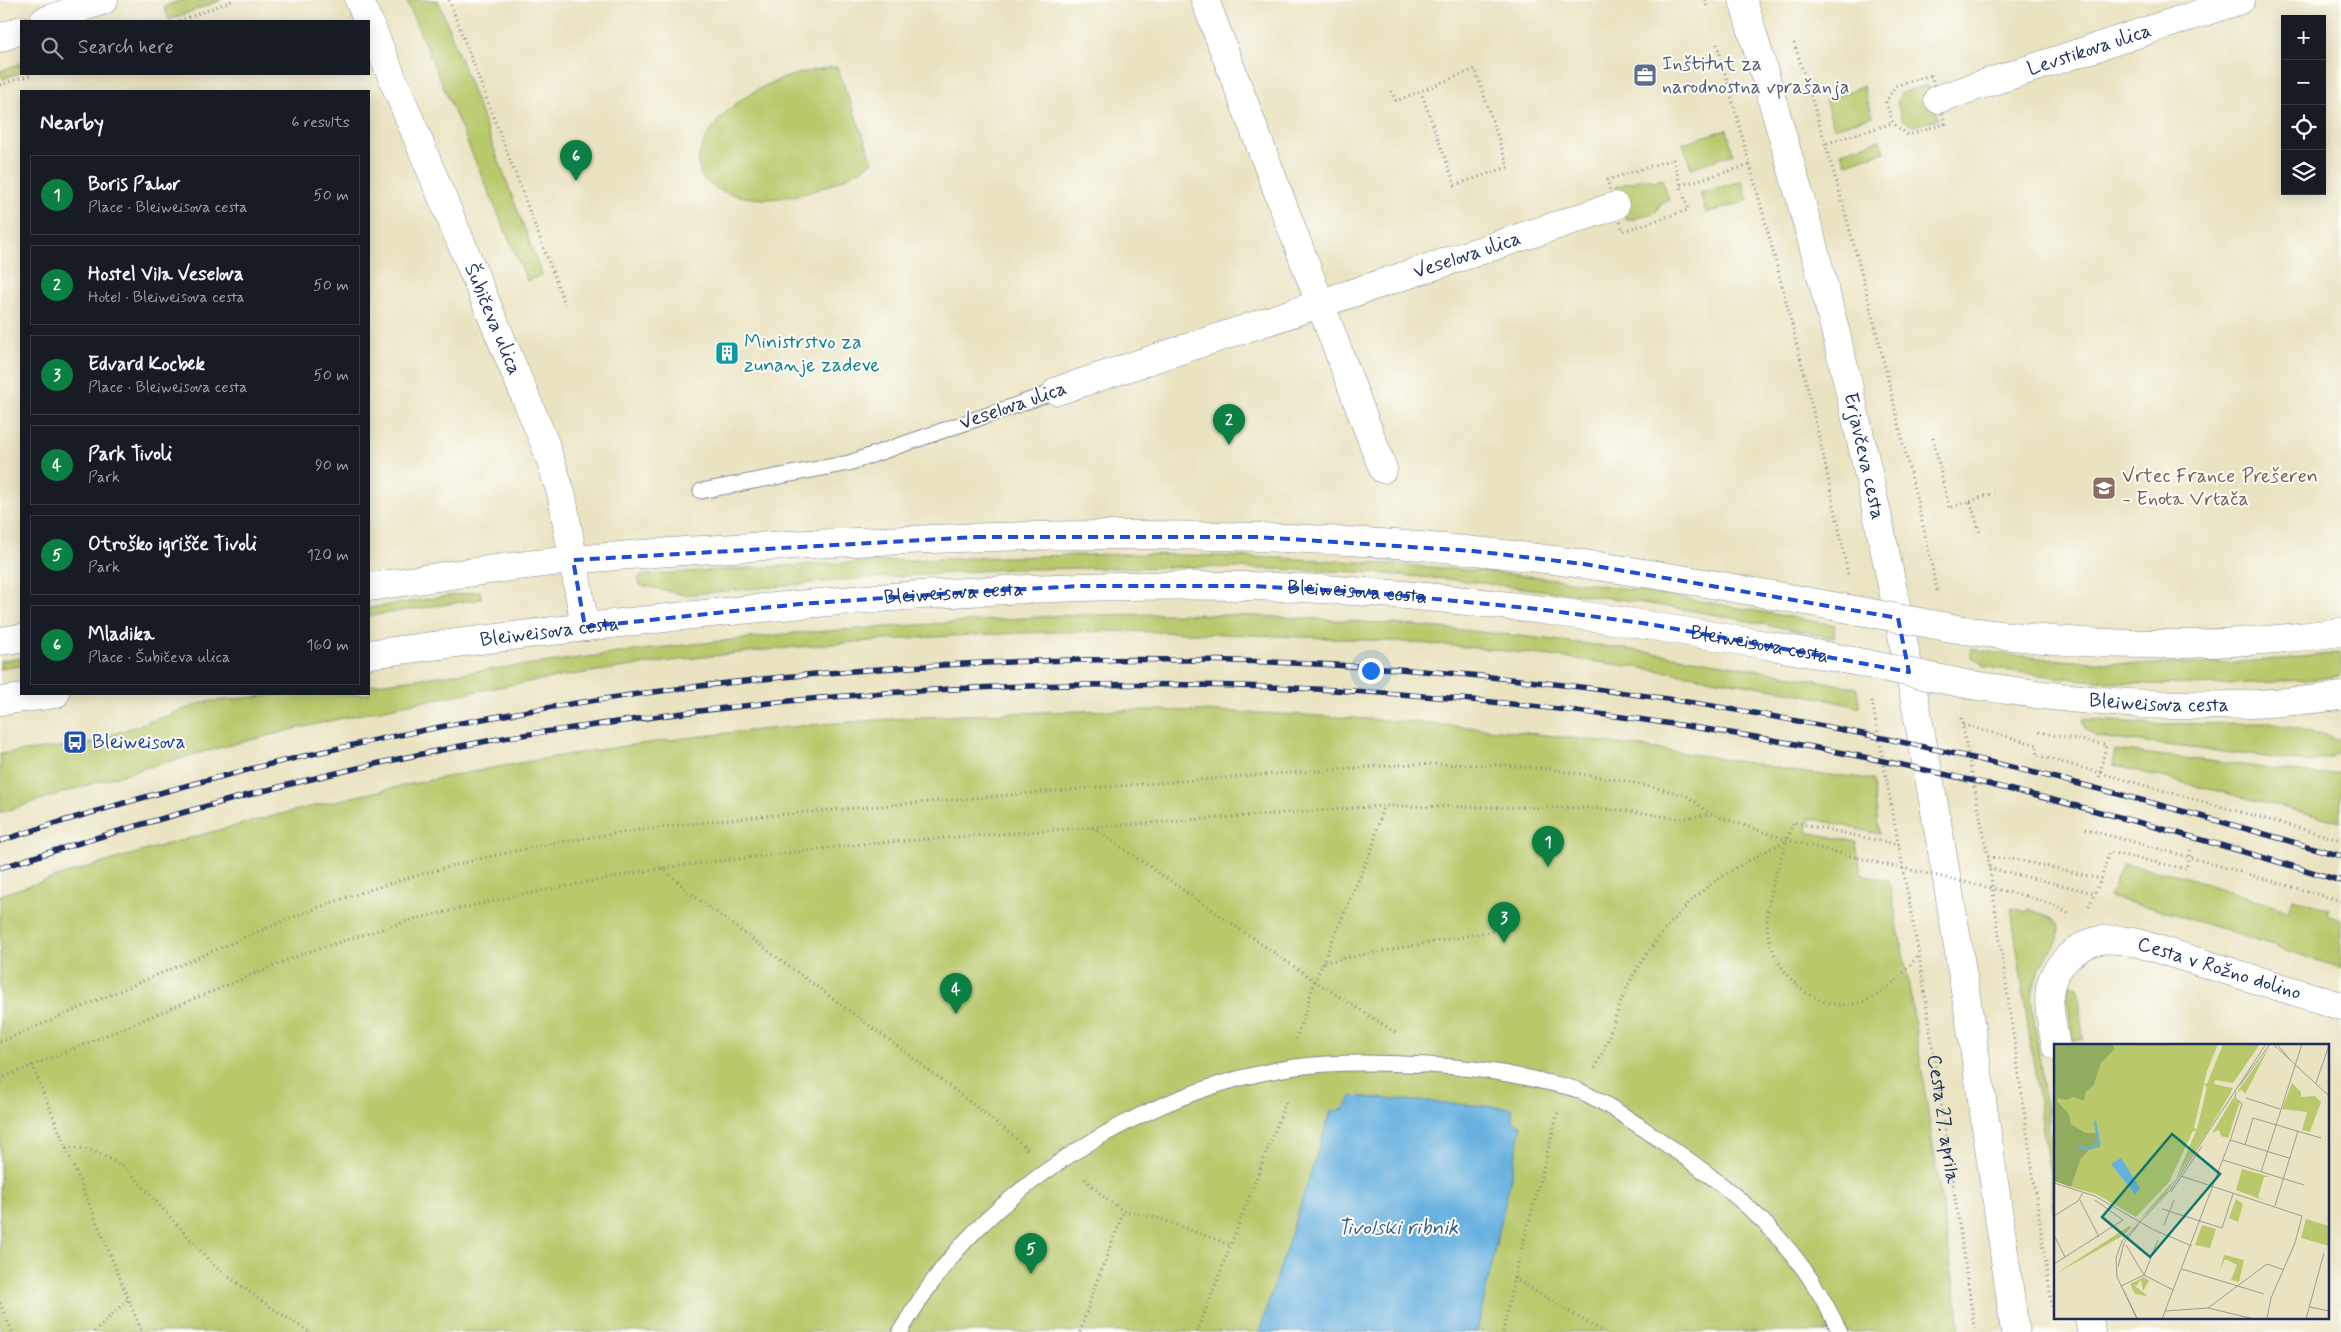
<!DOCTYPE html>
<html lang="en">
<head>
<meta charset="utf-8">
<style>
  :root { --surface:#171b24; --page:#242831; --text:#f1f3f6; --muted:#9ea1a6; --line:#363941; --accent:#0b8043 }
  body { margin:0; font-family:Mynerve,sans-serif; background:var(--page); color:var(--text) }
  .controls { position:absolute; right:15px; top:15px; display:grid; overflow:hidden; border-radius:0px; box-shadow:0 2px 12px #0003 }
  .controls button { width:45px; height:45px; display:grid; place-items:center; padding:0; border:0; border-bottom:1px solid var(--line); background:var(--surface); color:var(--text); font:25px sans-serif }
  .you { position:absolute; left:1370px; top:670px; width:18px; height:18px; margin:-12px; border:4px solid #fff; border-radius:50%; background:#1a73e8; box-shadow:0 0 0 8px #1a73e833 }
  .badge { display:grid; place-items:center; width:32px; height:32px; border-radius:50%; background:var(--accent); color:#fff; font-size:16px; font-weight:700 }
  .pin { position:absolute; translate:-50% -41px; filter:drop-shadow(0 1px 2px #0008) }
  .pin::after { content:''; position:absolute; top:26px; width:18px; height:15px; background:inherit; clip-path:polygon(0 0,100% 0,50% 100%) }
  .list { margin:0; padding:0; list-style:none }
  h2 { display:flex; justify-content:space-between; align-items:center; height:65px; margin:0; padding:0 20px; font-size:21px }
  h2 small { font-size:16px; font-weight:400; color:var(--muted) }
  .list li { display:grid; grid-template-columns:32px 1fr auto; gap:15px; align-items:center; box-sizing:border-box; height:80px; margin:0 10px 10px; padding:0 10px; border:1px solid var(--line); border-radius:0px }
  .list b { display:block; font-size:19px; white-space:nowrap }
  .list p { margin:0; font-size:16px; white-space:nowrap; color:var(--muted) }
  .list em { font-size:16px; font-style:normal; color:var(--muted) }
  .icon { flex:none; width:28px; height:28px; fill:none; stroke:currentColor; stroke-width:2; stroke-linecap:round; stroke-linejoin:round }
  .map { position:relative; flex:none; width:2341px; height:1332px; overflow:hidden }
  .search { position:absolute; background:var(--surface); box-shadow:0 2px 12px #0003; left:20px; top:20px; width:350px; height:55px; display:flex; align-items:center; gap:12px; box-sizing:border-box; padding:0 18px; border-radius:0px; color:var(--muted); font-size:19px }
  .panel { position:absolute; background:var(--surface); box-shadow:0 2px 12px #0003; left:20px; top:90px; width:350px; height:605px; border-radius:0px }
  .map>svg:first-child { display:block }
</style>
</head>
<body>
<div class="map">
<svg width="2341" height="1332" viewBox="0 0 2341 1332">
  <rect width="100%" height="100%" fill="#fdfcf7"/>
  <filter id="ink" filterUnits="userSpaceOnUse"><feTurbulence type="fractalNoise" baseFrequency=".02" numOctaves="2"/><feDisplacementMap in="SourceGraphic" scale="10" xChannelSelector="R" yChannelSelector="G"/><feConvolveMatrix kernelMatrix="1 2 1 2 8 2 1 2 1" color-interpolation-filters="sRGB"/></filter>
  <filter id="wash" filterUnits="userSpaceOnUse"><feTurbulence type="fractalNoise" baseFrequency=".0096" numOctaves="4" result="noise"/><feDisplacementMap in="SourceGraphic" scale="20" xChannelSelector="R" yChannelSelector="G"/><feGaussianBlur stdDeviation="1.12" result="paint"/><feColorMatrix in="noise" values="0 0 0 0 0 0 0 0 0 0 0 0 0 0 0 0 0 1.4 0 .05"/><feComposite in="paint" operator="in"/></filter>
  <g filter="url(#wash)">
    <rect width="100%" height="100%" fill="#eae3c1"/>
    <path fill="#b8c86b" stroke="#6a7c64" d="M 182,0 L 221,0 L 169,20 L 164,7 Z
      M 406,0 L 438,0 L 542,275 L 527,281 Z
      M 21,63 L 21,72 L 3,79 L 0,71 Z
      M 837,67 L 873,162 C 830,190 775,210 725,192 C 715,189 704,183 700,172 C 696,160 700,149 706,139 C 730,93 788,71 837,67 Z
      M 1928,85 L 1938,119 L 1913,126 L 1902,120 L 1897,103 L 1901,93 Z
      M 1863,86 L 1873,116 L 1834,128 L 1825,100 Z
      M 1727,129 L 1733,154 L 1691,168 L 1683,143 Z
      M 1880,140 L 1884,152 L 1846,164 L 1841,152 Z
      M 1644,178 L 1654,181 L 1662,179 L 1669,200 L 1661,203 L 1656,212 L 1627,221 L 1615,187 Z
      M 1742,181 L 1748,201 L 1706,213 L 1700,193 Z
      M 1130,554 C 1266,556 1401,562 1537,577 C 1637,588 1736,608 1835,625 L 1834,638 L 1706,613 L 1624,600 L 1456,580 L 1363,572 L 1204,567 L 1009,569 L 843,580 L 685,595 L 640,585 L 638,581 L 640,576 L 645,575 C 806,563 968,557 1130,554 Z
      M 480,591 L 481,599 L 369,616 L 369,608 Z
      M 1069,615 C 1122,615 1175,613 1228,615 C 1440,622 1649,647 1857,688 L 1860,708 C 1811,694 1762,687 1712,679 C 1646,668 1581,659 1515,652 C 1427,642 1339,638 1250,635 C 1187,633 1124,630 1061,632 C 702,640 341,699 0,813 L 0,754 L 109,741 L 108,736 L 205,702 L 285,694 L 369,694 L 369,685 L 657,648 L 796,633 Z
      M 1971,649 C 2095,669 2214,668 2339,653 L 2341,654 L 2341,675 C 2323,680 2292,680 2273,682 C 2176,688 2079,684 1983,666 L 1982,662 L 1971,657 Z
      M 21,658 L 21,666 L 0,669 L 0,661 Z
      M 1150,710 C 1361,713 1564,732 1773,767 C 1784,769 1795,772 1806,773 C 1829,776 1851,775 1873,780 L 1879,834 L 1810,818 L 1807,832 L 1856,842 L 1861,874 L 1889,881 L 1908,979 L 1961,1332 L 0,1332 L 0,895 C 237,818 480,760 728,733 C 868,718 1009,711 1150,710 Z
      M 2083,719 L 2156,724 L 2270,723 L 2318,733 L 2341,740 L 2341,751 L 2331,757 L 2309,762 L 2097,737 L 2085,729 Z
      M 2116,750 L 2316,774 L 2341,773 L 2341,822 L 2113,765 Z
      M 2123,864 L 2180,875 L 2289,911 L 2293,898 L 2329,909 L 2327,914 L 2341,919 L 2341,968 L 2174,914 L 2109,897 Z
      M 2011,908 L 2027,912 L 2027,909 C 2047,915 2069,921 2054,947 C 2051,952 2046,957 2043,962 C 2036,974 2034,987 2031,999 L 2055,1170 L 2055,1213 Z
      M 2070,984 L 2078,986 L 2083,1039 L 2072,1040 L 2067,992 Z"/>
    <path fill="#67b1df" stroke="#41709e" d="M 1351,1096 L 1511,1108 L 1513,1121 L 1522,1126 L 1477,1332 L 1259,1332 L 1331,1111 C 1343,1111 1347,1108 1351,1096 Z"/>
  </g>
  <g filter="url(#ink)">
    <g fill="none" stroke-linecap="round" stroke-linejoin="round">
      <g stroke="#828990" stroke-width="17">
        <path id="service" d="M 701,491 L 849,463 L 1057,391
          M 900,1332 C 921,1296 945,1261 975,1231 C 1058,1149 1179,1083 1296,1067 C 1340,1061 1384,1063 1428,1065 C 1466,1067 1504,1072 1541,1081 C 1554,1084 1568,1086 1580,1091 C 1609,1104 1636,1124 1663,1142 C 1723,1183 1780,1227 1818,1291 C 1826,1304 1833,1318 1840,1332"/>
      </g>
      <g stroke="#828990" stroke-width="29">
        <g id="minor">
          <path d="M 1205,0 L 1383,469"/>
          <path id="s2" d="M 1938,99 L 2241,0"/>
          <path id="s3" d="M 1057,391 L 1615,206"/>
          <path id="s4" d="M 2056,1046 C 2053,1028 2047,1006 2050,988 C 2054,966 2075,947 2096,941 C 2109,937 2125,941 2138,943 L 2341,1006"/>
          <path d="M 2089,1318 L 2091,1332"/>
        </g>
      </g>
      <g stroke="#828990" stroke-width="29">
        <g id="tertiary">
          <path d="M 359,0 L 368,21"/>
          <path id="s5" d="M 369,22 L 545,444 L 562,496 L 585,627"/>
        </g>
      </g>
      <g stroke="#828990" stroke-width="29">
        <g id="secondary">
          <path id="s6" d="M 1743,0 C 1778,120 1814,241 1843,363 C 1919,683 1971,1006 2015,1332"/>
          <path d="M 44,21 L 104,0"/>
          <path d="M 0,38 L 21,30"/>
        </g>
      </g>
      <g stroke="#828990" stroke-width="29">
        <g id="primary">
          <path d="M 369,587 C 437,577 505,566 574,560 C 684,549 796,544 906,540 C 1095,532 1286,532 1475,551 C 1596,563 1714,584 1833,606"/>
          <path d="M 1963,630 C 2089,648 2214,649 2341,632"/>
          <path d="M 0,641 L 21,638"/>
          <path id="s7" d="M 369,654 C 660,617 953,580 1248,586 C 1450,591 1650,623 1848,660"/>
          <path id="s8" d="M 1971,685 C 2004,689 2037,695 2070,698 C 2159,708 2252,708 2341,696"/>
          <path d="M 0,701 L 55,694"/>
        </g>
      </g>
      <g stroke="#828990" stroke-width="3" stroke-dasharray="1 4" stroke-linecap="butt">
        <path d="M 449,0 L 565,304"/>
        <path d="M 1705,0 L 1707,7"/>
        <path d="M 179,21 L 234,0"/>
        <path d="M 1794,43 C 1837,175 1872,308 1903,443 C 1915,492 1927,541 1937,591"/>
        <path d="M 1717,44 C 1765,220 1814,396 1848,575"/>
        <path d="M 1931,75 L 1945,124 L 1908,135 L 1893,123 L 1886,102 L 1895,86 Z"/>
        <path d="M 0,85 L 33,74"/>
        <path d="M 1391,91 L 1396,101 L 1475,69 L 1508,167 L 1455,185 L 1421,92"/>
        <path d="M 1827,143 L 1893,123"/>
        <path d="M 1673,159 L 1688,210 L 1623,231 L 1607,180 Z"/>
        <path d="M 1681,185 L 1750,165"/>
        <path d="M 1933,438 L 1949,508 L 1970,501 L 1980,533"/>
        <path d="M 1970,501 L 1994,493"/>
        <path id="s1" d="M 1872,701 L 1919,955 L 1975,1332"/>
        <path d="M 1961,718 L 1988,857 L 2053,1314"/>
        <path d="M 1963,725 L 2038,745 L 2036,755 L 2341,840"/>
        <path d="M 2039,732 L 2106,745 L 2099,778"/>
        <path d="M 1092,827 L 1315,981 L 1398,1034"/>
        <path d="M 2085,829 L 2189,857 L 2341,901"/>
        <path d="M 1899,845 L 1793,822 C 1784,852 1769,885 1767,917 C 1765,967 1816,1021 1867,1000 C 1889,991 1904,972 1919,955"/>
        <path d="M 1988,857 L 2019,860 L 2101,879"/>
        <path d="M 662,868 L 694,896 L 900,1048 L 1011,1134 L 1029,1151"/>
        <path d="M 1989,868 L 2095,893"/>
        <path d="M 2026,896 L 2054,905 L 2071,915"/>
        <path d="M 2089,906 L 2101,879 L 2109,852 L 2186,869 L 2191,847"/>
        <path d="M 1324,962 L 1499,930"/>
        <path d="M 1296,1039 L 1315,981 L 1373,846 L 1383,806"/>
        <path d="M 0,1042 L 288,919 C 380,883 477,856 574,840 C 683,822 794,813 904,804 C 1074,789 1243,776 1413,764 L 1501,765 L 1549,769 L 1625,781 L 1686,795 L 1710,814 L 1788,840 L 1858,858"/>
        <path d="M 32,1065 L 142,1332"/>
        <path d="M 1595,1068 C 1609,1043 1614,1016 1626,990 C 1640,959 1669,922 1694,898 C 1720,874 1756,857 1787,840"/>
        <path d="M 0,1079 L 305,953 L 414,919 L 520,895 L 661,868 L 863,844 L 1383,806 L 1590,808 L 1630,811 L 1681,819 L 1710,814"/>
        <path d="M 66,1148 C 85,1144 112,1159 128,1170 L 215,1267 L 263,1302 L 309,1332"/>
        <path d="M 1085,1179 L 1105,1198 L 1124,1211 L 1161,1219 L 1230,1245"/>
        <path d="M 1514,1278 L 1603,1332"/>
        <path d="M 0,1303 L 12,1332"/>
        <path d="M 94,1332 L 128,1299"/>
        <path d="M 1080,1332 L 1095,1286 L 1124,1211"/>
        <path d="M 1197,1332 L 1287,1099"/>
        <path d="M 1503,1332 L 1514,1278 L 1558,1112"/>
      </g>
      <use href="#service" stroke="#fff" stroke-width="15"/>
      <use href="#minor" stroke="#fff" stroke-width="28"/>
      <use href="#tertiary" stroke="#fff" stroke-width="28"/>
      <use href="#secondary" stroke="#fff" stroke-width="28"/>
      <use href="#primary" stroke="#fff" stroke-width="28"/>
      <g stroke="#1b2f5e" stroke-width="5.5">
        <path id="rail" d="M 0,841 C 530,668 1101,616 1654,697 C 1888,731 2115,790 2341,856
          M 0,868 C 163,815 329,770 498,739 C 537,732 577,728 616,722 C 992,667 1374,673 1749,736 C 1949,769 2147,821 2341,881"/>
      </g>
      <use href="#rail" stroke="#fdfcf7" stroke-width="4" stroke-dasharray="11" stroke-linecap="butt"/>
      <g stroke="#828990" stroke-width="29" stroke-linecap="butt">
        <path id="primary-bridge" d="M 1833,606 L 1963,630
          M 1848,660 L 1971,685"/>
      </g>
      <path stroke="#828990" stroke-width="3" stroke-dasharray="1 4" stroke-linecap="butt" d="M 1858,858 L 2026,896"/>
      <use href="#primary-bridge" stroke="#fff" stroke-width="28"/>
    </g>
  </g>
  <path fill="none" stroke="#1d4ed8" stroke-width="4" stroke-dasharray="10 6" stroke-linejoin="round" d="M 976,537 L 1258,537 L 1473,551 L 1584,564 L 1898,618 L 1909,672 L 1649,624 L 1538,609 L 1364,592 L 1251,586 L 1081,586 L 969,592 L 800,604 L 585,627 L 573,560 Z"/>
  <defs>
    <g id="office-square" transform="scale(1.25)"><rect x="-9" y="-9" width="18" height="18" rx="4" fill="#5c6f8a" stroke="#fdfcf7"/><path d="M-6-3h4V-5.5h4V-3h4V5H-6ZM-1-4.5V-3h2v-1.5ZM-6 0V1H6V0Z" fill="#fff"/></g>
    <g id="building-square" transform="scale(1.25)"><rect x="-9" y="-9" width="18" height="18" rx="4" fill="#0f9aa8" stroke="#fdfcf7"/><path d="M-4-6H4V6H1V3H-1V6H-4ZM-2.5-4.3h1.7v1.8h-1.7ZM.8-4.3h1.7v1.8H.8ZM-2.5-1h1.7V.8h-1.7ZM.8-1h1.7V.8H.8Z" fill="#fff"/></g>
    <g id="school-square" transform="scale(1.25)"><rect x="-9" y="-9" width="18" height="18" rx="4" fill="#8d6e63" stroke="#fdfcf7"/><path d="M0-5L7-2L0 1L-7-2ZM-4 1L0 2.5L4 1V4Q0 6-4 4Z" fill="#fff"/></g>
    <g id="bus-square" transform="scale(1.25)"><rect x="-9" y="-9" width="18" height="18" rx="4" fill="#1a4fb4" stroke="#fdfcf7"/><path d="M-5-6H5V4H4V6H2V4H-2V6H-4V4H-5ZM-3.5-4V0h7V-4ZM-3.5 1.2v1.5H-2V1.2ZM2 1.2v1.5H3.5V1.2Z" fill="#fff"/></g>
  </defs>
  <g fill-rule="evenodd">
    <use href="#office-square" x="1645" y="75"/>
    <use href="#building-square" x="727" y="353"/>
    <use href="#school-square" x="2104" y="488"/>
    <use href="#bus-square" x="75" y="742"/>
  </g>
  <g text-anchor="middle" dominant-baseline="central" stroke-width="4" stroke-linejoin="round" paint-order="stroke">
    <g font-size="20" fill="#1b2f5e" stroke="#fdfcf7">
      <text stroke="none"><textPath href="#s2" startOffset="159">Levstikova ulica</textPath></text>
      <text stroke="none"><textPath href="#s3" startOffset="432">Veselova ulica</textPath></text>
      <text stroke="none"><textPath href="#s5" startOffset="322">Šubičeva ulica</textPath></text>
      <text transform="translate(1013 406) rotate(-19)">Veselova ulica</text>
      <text stroke="none"><textPath href="#s6" startOffset="472">Erjavčeva cesta</textPath></text>
      <text stroke="none"><textPath href="#s7" startOffset="992">Bleiweisova cesta</textPath></text>
      <text stroke="none"><textPath href="#s7" startOffset="588">Bleiweisova cesta</textPath></text>
      <text stroke="none"><textPath href="#s7" startOffset="182">Bleiweisova cesta</textPath></text>
      <text stroke="none"><textPath href="#s7" startOffset="1398">Bleiweisova cesta</textPath></text>
      <text stroke="none"><textPath href="#s8" startOffset="189">Bleiweisova cesta</textPath></text>
      <text stroke="none"><textPath href="#s4" startOffset="255">Cesta v Rožno dolino</textPath></text>
      <text stroke="none"><textPath href="#s1" startOffset="424">Cesta 27. aprila</textPath></text>
    </g>
    <g font-size="20" fill="#4e5e75" stroke="#fdfcf7" text-anchor="start">
      <text x="1662" y="64">Inštitut za<tspan x="1662" dy="23">narodnostna vprašanja</tspan></text>
    </g>
    <g font-size="20" fill="#0d838f" stroke="#fdfcf7" text-anchor="start">
      <text x="744" y="342">Ministrstvo za<tspan x="744" dy="23">zunanje zadeve</tspan></text>
    </g>
    <g font-size="20" fill="#785e54" stroke="#fdfcf7" text-anchor="start">
      <text x="2122" y="476">Vrtec France Prešeren<tspan x="2122" dy="23">- Enota Vrtača</tspan></text>
    </g>
    <g font-size="20" fill="#164399" stroke="#fdfcf7" text-anchor="start">
      <text x="92" y="742">Bleiweisova</text>
    </g>
    <g font-size="21" font-style="italic" fill="#365c8b" stroke="#fdfcf7">
      <text x="1398" y="1228">Tivolski ribnik</text>
    </g>
  </g>
  <g transform="translate(2054 1044)">
    <rect width="275" height="275" fill="#eae3c1"/>
    <path d="M 58,0 L 164,0 L 153,27 L 150,39 L 153,40 L 169,0 L 206,0 L 179,39 L 161,36 L 160,40 L 179,44 L 176,50 L 154,87 L 112,149 L 93,169 L 86,175 L 122,134 L 142,87 L 139,87 L 115,138 L 82,173 L 42,150 L 17,143 L 27,115 L 35,106 L 46,103 L 45,95 L 44,89 L 32,89 L 17,80 L 15,70 L 3,57 L 5,54 L 19,53 L 30,57 L 32,48 L 40,41 L 47,19 L 61,5 ZM 150,40 L 153,43 L 143,85 L 140,84 ZM 215,4 L 191,50 L 188,46 L 183,48 ZM 238,39 L 247,48 L 247,53 L 261,52 L 267,58 L 256,88 L 248,86 L 253,68 L 228,65 ZM 179,54 L 186,57 L 174,94 L 167,92 L 165,86 L 158,89 ZM 188,125 L 216,133 L 210,133 L 204,153 L 209,156 L 182,146 ZM 182,155 L 189,160 L 184,178 L 175,174 ZM 252,175 L 275,182 L 275,202 L 247,194 ZM 148,181 L 162,185 L 156,204 L 141,201 ZM 75,182 L 78,183 L 70,191 L 0,231 ZM 170,211 L 190,216 L 185,238 L 177,236 L 183,221 L 171,215 L 166,227 ZM 90,233 L 95,237 L 89,247 L 87,236 L 82,242 L 78,240 L 94,252 L 81,250 L 76,240 Z" fill="#b8c86b" fill-rule="evenodd"/>
    <path d="M 0,0 L 58,0 L 61,5 L 47,19 L 40,41 L 32,48 L 30,57 L 19,53 L 13,56 L 5,54 L 3,57 L 15,70 L 17,80 L 32,89 L 44,89 L 46,97 L 46,103 L 35,106 L 27,115 L 17,143 L 0,137 Z" fill="#92ac5f"/>
    <path d="M 67,114 L 86,144 L 81,150 L 57,120 Z" fill="#67b1df"/>
    <path fill="none" stroke="#67b1df" stroke-width="2.5" d="M 24,103 L 33,105 L 45,100 L 41,77"/>
    <path fill="none" stroke="#979b99" stroke-width="1" d="M 219,0 L 275,52M 223,0 L 236,16M 262,39 L 275,1M 186,41 L 216,0M 192,54 L 226,65M 176,96 L 235,114M 191,101 L 199,74 L 267,94M 169,116 L 250,141M 207,128 L 248,0M 127,132 L 248,172 L 241,199 L 217,254 L 213,275M 0,139 L 41,152 L 98,185 L 138,202M 117,148 L 148,102M 26,156 L 45,193M 221,162 L 244,87M 108,165 L 168,184 L 179,150M 0,172 L 24,157 L 29,149M 110,181 L 120,156M 0,191 L 11,213M 72,201 L 90,231 L 119,246M 0,220 L 69,176 L 41,156M 64,223 L 70,199 L 84,181M 128,225 L 210,250M 67,242 L 90,231 L 104,196M 70,247 L 83,274M 256,263 L 275,267M 154,264 L 213,220 L 230,226M 111,267 L 154,264 L 200,275M 83,275 L 63,233 L 62,214 L 68,197 L 116,146 L 212,0M 108,275 L 177,94 L 188,60 L 181,54 L 182,48M 252,275 L 270,209"/>
    <path fill="#0f766e" fill-opacity="0.15" stroke="#0f766e" stroke-width="2.5" d="M 118,90 L 166,130 L 96,213 L 48,173 Z"/>
    <rect width="275" height="275" fill="none" stroke="#1b2f5e" stroke-width="2.5"/>
  </g>
</svg>
<div class="controls">
<button>+</button>
<button>−</button>
<button><svg class="icon" aria-label="locate" viewBox="0 0 24 24"><circle cx="12" cy="12" r="6"/><path d="M12 2v4M12 18v4M2 12h4M18 12h4"/></svg></button>
<button><svg class="icon" aria-label="layers" viewBox="0 0 24 24"><path d="M12 4l9 5-9 5-9-5zM3 14l9 5 9-5"/></svg></button>
</div>
<div class="you"></div>
<div class="pin badge" style="left:1548px;top:867px">1</div>
<div class="pin badge" style="left:1229px;top:445px">2</div>
<div class="pin badge" style="left:1504px;top:943px">3</div>
<div class="pin badge" style="left:956px;top:1014px">4</div>
<div class="pin badge" style="left:1031px;top:1274px">5</div>
<div class="pin badge" style="left:576px;top:181px">6</div>
<div class="search"><svg class="icon" aria-label="search" viewBox="0 0 24 24"><circle cx="10" cy="10" r="6"/><path d="M15 15l6 6"/></svg>Search here</div>
<section class="panel">
<h2>Nearby<small>6 results</small></h2>
<ul class="list">
<li><span class="badge">1</span><div><b>Boris Pahor</b><p>Place · Bleiweisova cesta</p></div><em>50 m</em></li>
<li><span class="badge">2</span><div><b>Hostel Vila Veselova</b><p>Hotel · Bleiweisova cesta</p></div><em>50 m</em></li>
<li><span class="badge">3</span><div><b>Edvard Kocbek</b><p>Place · Bleiweisova cesta</p></div><em>50 m</em></li>
<li><span class="badge">4</span><div><b>Park Tivoli</b><p>Park</p></div><em>90 m</em></li>
<li><span class="badge">5</span><div><b>Otroško igrišče Tivoli</b><p>Park</p></div><em>120 m</em></li>
<li><span class="badge">6</span><div><b>Mladika</b><p>Place · Šubičeva ulica</p></div><em>160 m</em></li>
</ul>
</section>
</div>
</body>
</html>
